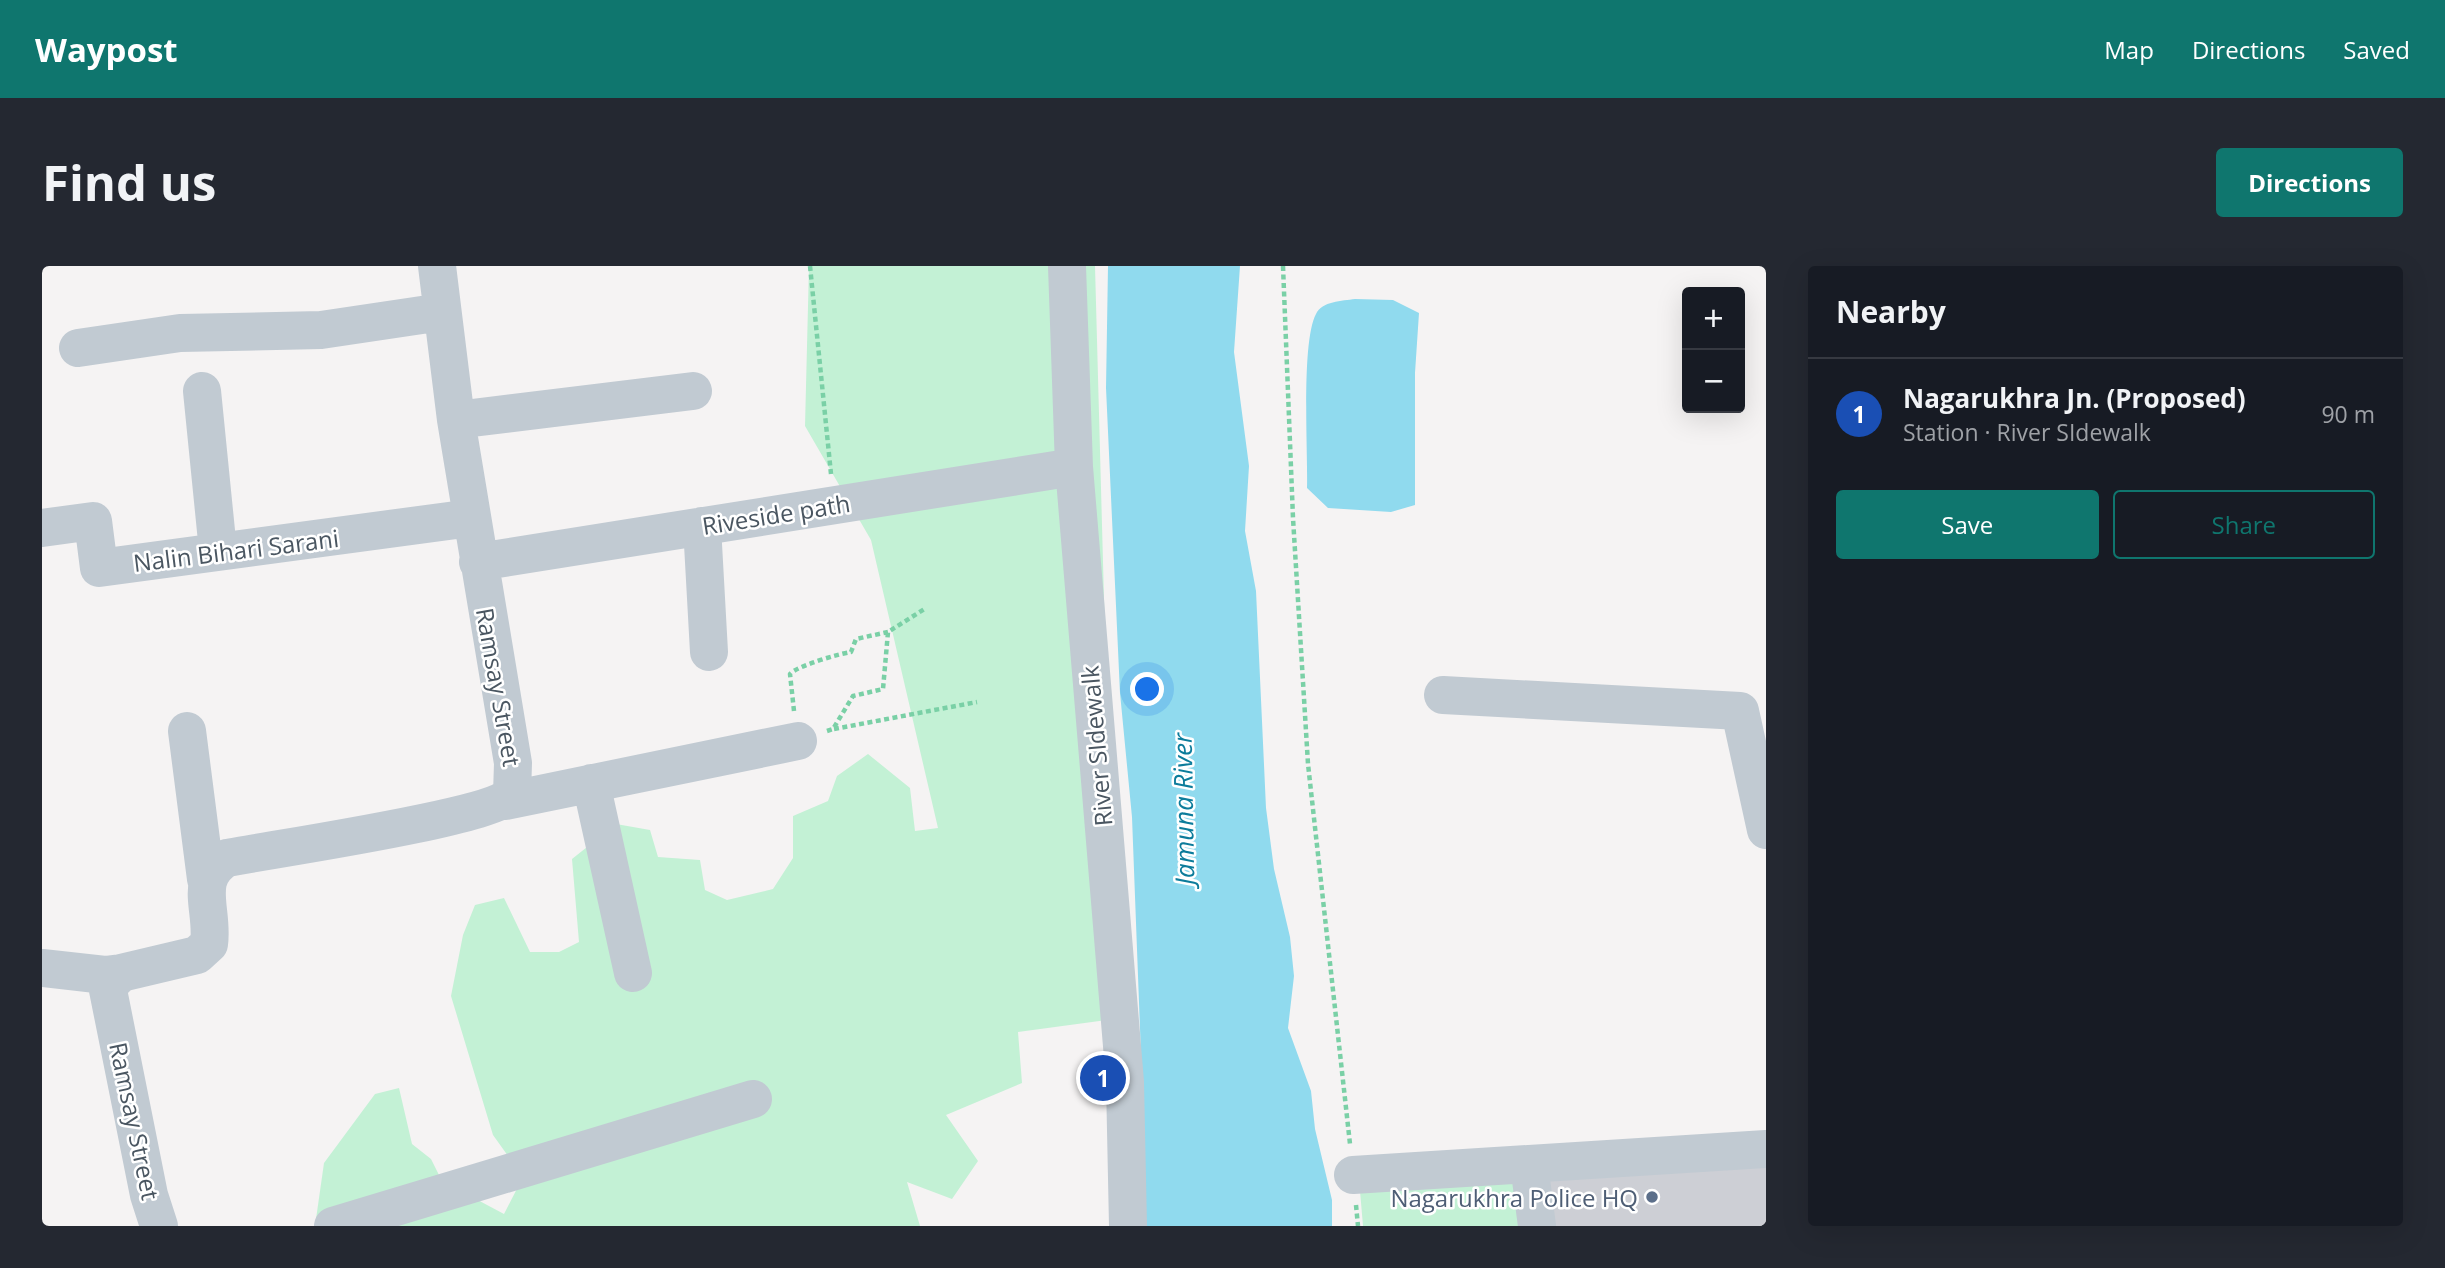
<!DOCTYPE html>
<html lang="en">
<head>
<meta charset="utf-8">
<style>
  :root { --surface:#171b24; --page:#242831; --text:#f1f3f6; --muted:#9ea1a6; --line:#363941; --accent:#0f766e }
  body { margin:0; font-family:"Open Sans",sans-serif; background:var(--page); color:var(--text) }
  .controls { position:absolute; right:21px; top:21px; display:grid; overflow:hidden; border-radius:7px; box-shadow:0 7px 28px #0002 }
  .controls button { width:63px; height:63px; display:grid; place-items:center; padding:0; border:0; border-bottom:2px solid var(--line); background:var(--surface); color:var(--text); font:35px sans-serif }
  .you { position:absolute; left:1106px; top:424px; width:24px; height:24px; margin:-18px; border:5px solid #fff; border-radius:50%; background:#1a73e8; box-shadow:0 0 0 10px #1a73e833 }
  .badge { display:grid; place-items:center; width:46px; height:46px; border-radius:50%; background:var(--accent); color:#fff; font-size:23px; font-weight:700 }
  .pin { position:absolute; translate:-50% -50%; border:4px solid #fff; box-shadow:0 2px 7px #0006 }
  .list { margin:0; padding:0; list-style:none }
  h2 { display:flex; justify-content:space-between; align-items:center; height:91px; margin:0; padding:0 28px; font-size:30px }
  h2 small { font-size:23px; font-weight:400; color:var(--muted) }
  .list li { display:grid; grid-template-columns:46px 1fr auto; gap:21px; align-items:center; box-sizing:border-box; height:112px; padding:0 28px; border-top:2px solid var(--line) }
  .list b { display:block; font-size:26px; white-space:nowrap }
  .list p { margin:0; font-size:23px; white-space:nowrap; color:var(--muted) }
  .list em { font-size:23px; font-style:normal; color:var(--muted) }
  .actions { display:flex; gap:14px; padding:21px 28px }
  .actions a { flex:1; padding:16px 0; border:2px solid var(--accent); border-radius:7px; text-align:center; font-size:24px; color:var(--accent) }
  .actions .main { background:var(--accent); color:#fff }
  .map { position:relative; flex:none; width:1724px; height:960px; overflow:hidden; border-radius:7px }
  header { display:flex; align-items:center; gap:42px; box-sizing:border-box; height:98px; padding:0 35px; background:var(--accent); color:#fff }
  header strong { font-size:33px }
  nav { display:flex; gap:38px; margin-inline-start:auto; font-size:24px }
  .intro { display:flex; align-items:center; justify-content:space-between; box-sizing:border-box; height:168px; padding:0 42px }
  h1 { margin:0; font-size:49px }
  .button { padding:18px 32px; border-radius:7px; background:var(--accent); color:#fff; font-size:24px; font-weight:700 }
  main { display:flex; gap:42px; padding:0 42px }
  aside { flex:1; background:var(--surface); border-radius:7px; box-shadow:0 7px 28px #0002 }
  .map>svg:first-child { display:block }
</style>
</head>
<body>
<header>
<strong>Waypost</strong>
<nav><a>Map</a><a>Directions</a><a>Saved</a></nav>
</header>
<div class="intro"><h1>Find us</h1><a class="button">Directions</a></div>
<main>
<div class="map">
<svg width="1724" height="960" viewBox="0 0 1724 960">
  <rect width="100%" height="100%" fill="#f5f3f3"/>
  <path fill="#c3f1d5" d="M 767,0 L 1053,0 L 1063,370 L 1087,751 L 976,766 L 980,817 L 904,849 L 936,895 L 910,933 L 865,916 L 878,960 L 273,960 L 282,897 L 333,828 L 357,822 L 370,878 L 389,893 L 400,915 L 462,948 L 481,911 L 451,869 L 409,730 L 421,669 L 433,639 L 462,632 L 488,686 L 517,686 L 537,676 L 530,593 L 574,558 L 608,564 L 616,591 L 658,594 L 663,624 L 685,634 L 731,623 L 751,592 L 751,550 L 786,535 L 795,510 L 826,488 L 868,522 L 873,565 L 896,562 L 829,274 L 763,160 Z
    M 1483,903 L 1490,960 L 1321,960 L 1317,913 Z"/>
  <path fill="#90daee" d="M 1066,0 L 1198,0 L 1192,86 L 1207,200 L 1203,265 L 1214,325 L 1224,542 L 1232,603 L 1248,671 L 1252,710 L 1246,762 L 1269,825 L 1273,863 L 1290,934 L 1290,960 L 1096,960 L 1099,789 L 1090,551 L 1078,427 L 1064,122 Z
    M 1313,33 L 1351,34 L 1377,47 L 1373,107 L 1373,239 L 1349,246 L 1286,242 L 1265,222 C 1266,186 1259,76 1274,48 C 1280,35 1300,35 1313,33 Z"/>
  <path fill="#cdcfd5" d="M 1724,887 L 1724,960 L 1499,960 L 1493,902 Z"/>
  <g fill="none" stroke-linecap="round" stroke-linejoin="round">
    <path stroke="#7ad0a6" stroke-width="4.5" stroke-dasharray="5 3.5" stroke-linecap="butt" d="M 768,0 L 789,208
      M 1241,0 L 1251,252 L 1266,498 L 1308,878
      M 752,445 L 748,408 C 755,400 796,388 809,386 L 814,373 L 846,366
      M 792,463 L 935,436
      M 785,465 L 791,463 L 811,430 L 841,423 L 846,366 L 884,342
      M 1314,939 L 1316,960"/>
    <path stroke="#c1cad2" stroke-width="38" d="M 1025,0 L 1032,201 L 1083,816 L 1086,960
      M 36,82 L 138,67 L 279,64 L 400,46
      M 160,125 L 176,285
      M 414,154 L 651,125
      M 660,260 L 667,386
      M 0,262 L 51,255 L 57,302 L 429,252
      M 436,296 L 1032,201
      M 1401,429 L 1698,445 L 1724,564
      M 145,465 L 164,613
      M 549,517 L 591,707
      M 464,535 L 756,475
      M 0,702 L 63,709 L 79,707 L 72,714
      M 79,707 L 155,689 L 167,678 C 172,644 150,613 185,592 C 231,583 448,552 470,528 L 471,497 L 414,154 L 395,0
      M 63,709 L 107,929 L 117,960
      M 1487,898 L 1495,960
      M 1311,909 L 1724,883
      M 291,960 L 711,833"/>
  </g>
  <circle fill="#5c6f8a" stroke="#fff" stroke-width="2.5" cx="1610" cy="931" r="7"/>
  <g text-anchor="middle" dominant-baseline="central" stroke-width="5" stroke-linejoin="round" paint-order="stroke">
    <g font-size="24" fill="#4a5661" stroke="#fff">
      <text transform="translate(734 248) rotate(-9)">Riveside path</text>
      <text transform="translate(194 284) rotate(-7)">Nalin Bihari Sarani</text>
      <text transform="translate(457 421) rotate(80)">Ramsay Street</text>
      <text transform="translate(1054 480) rotate(-95)">River SIdewalk</text>
      <text transform="translate(93 855) rotate(78)">Ramsay Street</text>
    </g>
    <g font-size="24" fill="#4e5e75" stroke="#fff" text-anchor="end">
      <text x="1596" y="931">Nagarukhra Police HQ</text>
    </g>
    <g font-size="26" font-style="italic" fill="#0c7c9b" stroke="#fff">
      <text transform="translate(1141 543) rotate(-91)">Jamuna River</text>
    </g>
  </g>
</svg>
<div class="controls">
<button>+</button>
<button>−</button>
</div>
<div class="you"></div>
<div class="pin badge" style="left:1061px;top:812px;background:#1a4fb4">1</div>
</div>
<aside>
<h2>Nearby<small></small></h2>
<ul class="list">
<li><span class="badge" style="background:#1a4fb4">1</span><div><b>Nagarukhra Jn. (Proposed)</b><p>Station · River SIdewalk</p></div><em>90 m</em></li>
</ul>
<div class="actions"><a class="main">Save</a><a>Share</a></div>
</aside>
</main>
</body>
</html>
